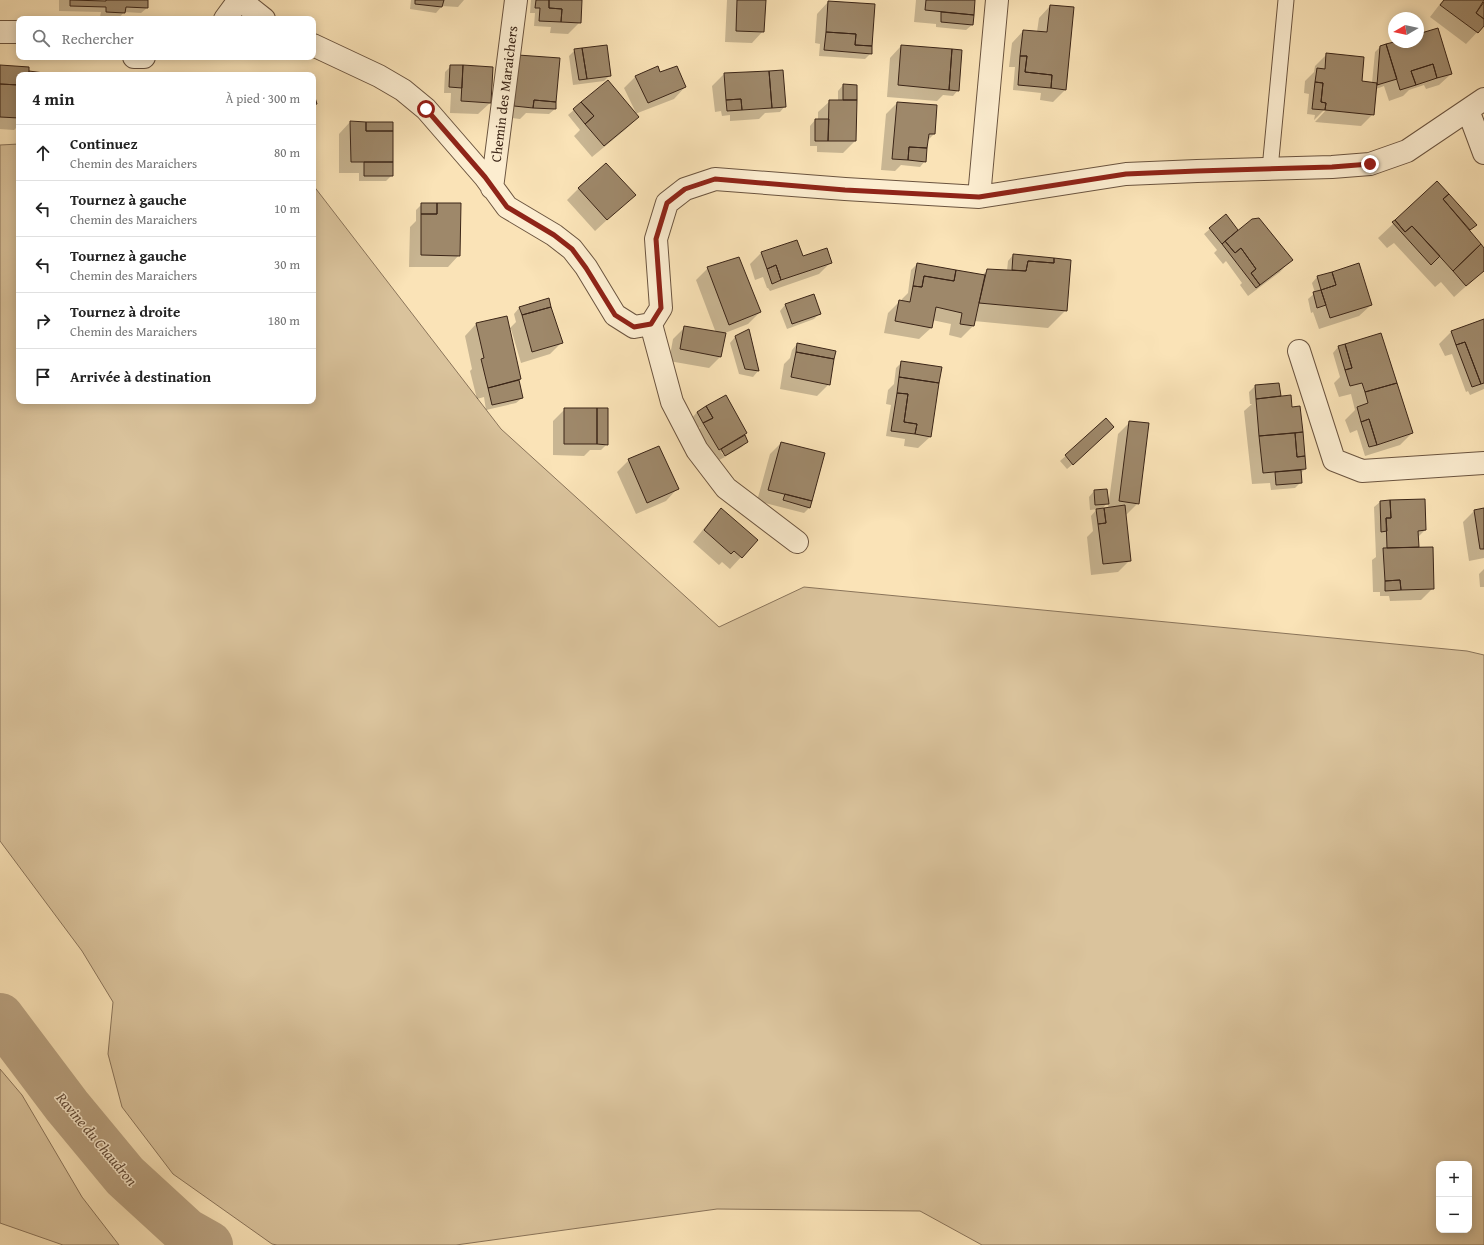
<!DOCTYPE html>
<html lang="fr">
<head>
<meta charset="utf-8">
<style>
  :root { --surface:#fff; --page:#f2f2f2; --text:#222; --muted:#767676; --line:#e0e0e0 }
  body { margin:0; font-family:"Gentium Book Plus",serif; background:var(--page); color:var(--text) }
  .controls { position:absolute; right:12px; bottom:12px; display:grid; overflow:hidden; border-radius:8px; box-shadow:0 2px 10px #0003 }
  .controls button { width:36px; height:36px; display:grid; place-items:center; padding:0; border:0; border-bottom:1px solid var(--line); background:var(--surface); color:var(--text); font:20px sans-serif }
  .compass { position:absolute; left:1388px; top:12px; width:36px; height:36px; border-radius:50%; background:var(--surface); box-shadow:0 2px 10px #0003; rotate:261deg }
  .stop { position:absolute; width:12px; height:12px; margin:-9px; border:3px solid #8f2418; border-radius:50%; background:#fff }
  .stop.end { background:#8f2418; border-color:#fff; box-shadow:0 1px 4px #0008 }
  .list { margin:0; padding:0; list-style:none }
  h2 { display:flex; justify-content:space-between; align-items:center; height:52px; margin:0; padding:0 16px; font-size:17px }
  h2 small { font-size:13px; font-weight:400; color:var(--muted) }
  .list li { display:grid; grid-template-columns:26px 1fr auto; gap:12px; align-items:center; box-sizing:border-box; height:56px; padding:0 16px; border-top:1px solid var(--line) }
  .list b { display:block; font-size:15px; white-space:nowrap }
  .list p { margin:0; font-size:13px; white-space:nowrap; color:var(--muted) }
  .list em { font-size:13px; font-style:normal; color:var(--muted) }
  .icon { flex:none; width:22px; height:22px; fill:none; stroke:currentColor; stroke-width:2; stroke-linecap:round; stroke-linejoin:round }
  .map { position:relative; flex:none; width:1484px; height:1245px; overflow:hidden }
  .search { position:absolute; background:var(--surface); box-shadow:0 2px 10px #0003; left:16px; top:16px; width:300px; height:44px; display:flex; align-items:center; gap:10px; box-sizing:border-box; padding:0 14px; border-radius:8px; color:var(--muted); font-size:15px }
  .panel { position:absolute; background:var(--surface); box-shadow:0 2px 10px #0003; left:16px; top:72px; width:300px; height:332px; border-radius:8px }
  .map>svg:first-child { display:block }
</style>
</head>
<body>
<div class="map">
<svg width="1484" height="1245" viewBox="0 0 1484 1245">
  <rect width="100%" height="100%" fill="#fae3b7"/>
  <filter id="stains"><feTurbulence type="fractalNoise" baseFrequency=".005" numOctaves="4"/><feColorMatrix values="0 0 0 0 .2 0 0 0 0 .09 0 0 0 0 .02 0 0 0 .5 -.17"/></filter>
  <radialGradient id="worn" r=".72"><stop offset=".6" stop-color="#630" stop-opacity="0"/><stop offset="1" stop-color="#630" stop-opacity=".3"/></radialGradient>
  <path fill="#dac39c" stroke="#8a745a" fill-rule="evenodd" d="M 19,144 L 19,401 L 313,401 L 313,185 L 501,429 L 719,627 L 804,587 L 1467,651 L 1484,655 L 1484,1245 L 982,1245 L 920,1211 L 717,1209 L 456,1245 L 277,1245 L 272,1244 L 173,1174 L 122,1107 L 108,1054 L 113,1002 L 82,951 L 0,841 L 0,145 ZM 1439,1164 L 1469,1164 L 1469,1230 L 1439,1230 Z
    M 0,1069 L 22,1095 L 82,1197 L 119,1245 L 63,1245 L 0,1223 Z"/>
  <path fill="#0003" d="M 59,0 L 147,0 L 147,8 L 141,13 L 124,12 L 119,18 L 100,17 L 101,12 L 59,11 Z
    M 411,0 L 464,0 L 458,7 L 442,6 L 436,13 L 410,9 Z
    M 531,0 L 581,0 L 580,22 L 568,34 L 550,33 L 551,27 L 534,26 L 535,13 L 530,13 Z
    M 727,0 L 765,0 L 763,31 L 752,43 L 725,42 Z
    M 916,0 L 974,0 L 972,25 L 966,30 L 936,27 L 936,24 L 914,22 Z
    M 1443,0 L 1484,0 L 1484,25 L 1466,44 L 1430,17 Z
    M 828,2 L 871,53 L 865,59 L 819,56 L 820,44 L 815,43 L 817,14 Z
    M 1050,6 L 1073,8 L 1065,90 L 1053,102 L 1040,100 L 1041,93 L 1013,90 L 1015,67 L 1009,67 L 1012,43 L 1023,31 L 1037,32 L 1039,18 Z
    M 1418,35 L 1451,74 L 1439,85 L 1426,89 L 1424,85 L 1409,90 L 1403,96 L 1389,101 L 1384,86 L 1376,89 L 1373,114 L 1361,126 L 1315,122 L 1327,109 L 1325,109 L 1314,120 L 1315,115 L 1307,114 L 1309,94 L 1304,93 L 1305,81 L 1314,72 L 1315,66 L 1327,54 L 1361,82 L 1372,83 L 1375,52 L 1381,46 L 1396,42 L 1418,42 Z
    M 901,46 L 958,90 L 953,96 L 943,95 L 937,101 L 887,97 L 890,58 Z
    M 575,50 L 610,75 L 604,81 L 573,85 L 569,56 Z
    M 518,56 L 555,109 L 549,114 L 526,113 L 520,119 L 503,117 Z
    M 0,66 L 28,74 L 43,75 L 19,75 L 19,125 L 14,130 L 0,129 Z
    M 451,66 L 490,103 L 478,114 L 450,113 L 451,93 L 444,93 L 445,72 Z
    M 782,71 L 785,106 L 780,112 L 765,113 L 759,119 L 730,121 L 730,115 L 722,116 L 721,111 L 715,112 L 712,86 L 724,74 Z
    M 660,73 L 685,87 L 674,99 L 635,114 L 638,117 L 626,129 L 592,157 L 574,136 L 580,130 L 568,115 L 582,103 L 636,113 L 624,88 L 635,77 Z
    M 843,85 L 856,86 L 855,141 L 843,153 L 817,152 L 817,146 L 810,146 L 810,126 L 815,120 L 818,120 L 818,112 L 830,101 L 838,101 L 838,91 Z
    M 897,103 L 934,134 L 927,141 L 925,161 L 920,167 L 901,165 L 895,171 L 881,170 L 886,114 Z
    M 350,122 L 392,175 L 386,181 L 359,181 L 359,173 L 339,173 L 339,134 Z
    M 1437,183 L 1475,225 L 1469,231 L 1484,249 L 1484,270 L 1454,297 L 1441,282 L 1435,287 L 1394,243 L 1387,248 L 1378,238 Z
    M 579,188 L 634,195 L 595,231 L 567,200 Z
    M 422,204 L 459,255 L 448,267 L 409,267 L 410,227 L 416,221 L 416,210 Z
    M 1210,229 L 1234,233 L 1291,260 L 1280,272 L 1248,296 L 1240,285 L 1242,283 L 1226,261 L 1223,264 L 1214,253 L 1217,250 L 1204,234 Z
    M 761,253 L 803,257 L 831,262 L 819,274 L 770,291 L 768,288 L 767,288 L 763,277 L 755,280 L 750,264 Z
    M 1013,255 L 1066,310 L 1048,328 L 974,321 L 973,326 L 961,338 L 949,335 L 951,324 L 932,320 L 931,328 L 919,339 L 884,333 L 888,313 L 899,302 L 901,302 L 902,299 L 908,293 L 911,270 L 917,264 L 982,275 L 988,270 L 1007,271 L 1008,261 Z
    M 708,268 L 760,312 L 748,324 L 725,333 L 720,357 L 709,368 L 669,361 L 673,339 L 685,327 L 716,333 L 696,280 Z
    M 1317,277 L 1371,305 L 1359,316 L 1319,329 L 1313,312 L 1311,313 L 1308,299 L 1315,293 L 1312,283 Z
    M 813,295 L 820,313 L 814,319 L 787,329 L 780,311 L 785,305 Z
    M 519,308 L 561,343 L 550,354 L 521,363 L 511,329 L 509,329 L 520,379 L 518,381 L 522,398 L 516,403 L 486,410 L 484,397 L 477,399 L 470,371 L 472,369 L 465,336 L 476,324 L 506,317 L 509,329 L 516,322 L 514,314 Z
    M 1484,320 L 1484,389 L 1470,395 L 1468,391 L 1466,392 L 1452,354 L 1445,356 L 1439,344 L 1451,332 Z
    M 748,330 L 758,371 L 753,377 L 739,374 L 730,343 L 735,337 Z
    M 797,344 L 829,384 L 817,396 L 780,389 L 784,364 L 790,358 L 792,350 Z
    M 1338,347 L 1412,433 L 1400,445 L 1365,456 L 1357,430 L 1350,433 L 1345,420 L 1355,410 L 1351,394 L 1339,397 L 1334,383 L 1340,377 L 1333,353 Z
    M 902,362 L 930,437 L 918,448 L 904,446 L 905,439 L 886,436 L 891,405 L 886,404 L 888,390 L 894,384 L 896,368 Z
    M 1278,384 L 1280,396 L 1278,398 L 1291,408 L 1299,407 L 1305,469 L 1300,474 L 1301,482 L 1295,488 L 1271,490 L 1270,483 L 1252,484 L 1244,411 L 1252,404 L 1250,404 L 1249,392 L 1255,386 Z
    M 726,396 L 746,433 L 744,435 L 747,441 L 742,447 L 726,456 L 723,452 L 721,452 L 725,457 L 719,460 L 716,455 L 707,461 L 692,436 L 701,427 L 698,428 L 692,418 L 697,412 Z
    M 565,409 L 607,444 L 601,450 L 590,450 L 584,456 L 553,455 L 553,421 Z
    M 1106,420 L 1085,454 L 1067,469 L 1060,461 Z
    M 1130,422 L 1138,503 L 1126,515 L 1125,515 L 1130,560 L 1118,572 L 1091,575 L 1087,537 L 1093,531 L 1091,516 L 1097,509 L 1090,510 L 1089,497 L 1094,491 L 1107,503 L 1102,509 L 1108,508 L 1118,434 Z
    M 781,443 L 810,507 L 804,513 L 757,501 L 770,454 Z
    M 629,460 L 677,489 L 666,501 L 636,514 L 617,472 Z
    M 1380,502 L 1425,530 L 1417,538 L 1418,548 L 1433,588 L 1421,600 L 1390,601 L 1389,596 L 1380,596 L 1380,592 L 1373,592 L 1372,560 L 1376,557 L 1374,507 Z
    M 721,509 L 741,557 L 730,569 L 722,562 L 719,565 L 693,542 L 710,521 Z
    M 1484,509 L 1484,558 L 1469,561 L 1463,522 L 1474,511 Z
    M 1484,569 L 1484,587 L 1480,587 L 1479,574 Z"/>
  <g fill="none" stroke-linecap="round" stroke-linejoin="round">
    <path stroke="#b9a281" stroke-width="48" d="M 0,1017 L 67,1106 L 125,1176 L 186,1232 L 209,1245"/>
  </g>
  <path fill="#9e886a" stroke="#3b2517" d="M 70,0 L 106,1 L 106,0 L 148,0 L 148,8 L 126,7 L 125,13 L 106,12 L 106,7 L 70,6 Z
    M 415,0 L 444,0 L 442,7 L 415,4 Z
    M 536,0 L 549,0 L 549,8 L 562,9 L 561,22 L 539,21 L 540,8 L 535,8 Z
    M 549,0 L 582,0 L 581,23 L 561,22 L 562,9 L 549,8 Z
    M 737,0 L 766,0 L 764,32 L 736,31 Z
    M 926,0 L 975,0 L 974,15 L 925,10 Z
    M 1444,0 L 1484,0 L 1476,13 L 1484,19 L 1484,26 L 1478,33 L 1440,5 Z
    M 828,1 L 875,4 L 872,46 L 855,45 L 856,34 L 826,32 Z
    M 1484,2 L 1484,19 L 1476,13 Z
    M 1050,5 L 1074,7 L 1066,90 L 1051,88 L 1052,75 L 1025,72 L 1027,56 L 1020,56 L 1023,30 L 1047,32 Z
    M 941,12 L 974,15 L 973,25 L 941,22 Z
    M 1438,28 L 1452,74 L 1437,78 L 1433,64 L 1411,71 L 1416,85 L 1400,90 L 1386,44 L 1394,42 L 1418,42 L 1418,34 Z
    M 826,32 L 856,34 L 855,45 L 872,46 L 872,54 L 824,50 Z
    M 1386,44 L 1397,79 L 1377,85 L 1380,46 Z
    M 607,45 L 611,76 L 587,79 L 582,48 Z
    M 901,45 L 952,49 L 949,90 L 898,85 Z
    M 582,48 L 587,79 L 579,80 L 574,49 Z
    M 952,49 L 962,50 L 959,91 L 949,90 Z
    M 1326,53 L 1364,57 L 1362,81 L 1377,83 L 1374,115 L 1325,110 L 1326,103 L 1321,102 L 1323,83 L 1315,82 L 1317,68 L 1325,69 Z
    M 518,55 L 560,58 L 556,102 L 534,100 L 533,108 L 514,106 Z
    M 1020,56 L 1027,56 L 1025,72 L 1052,75 L 1051,88 L 1018,85 Z
    M 1433,64 L 1437,78 L 1416,85 L 1411,71 Z
    M 0,65 L 29,67 L 29,75 L 19,75 L 19,85 L 0,84 Z
    M 450,65 L 463,65 L 462,88 L 449,87 Z
    M 463,65 L 493,67 L 491,103 L 461,101 Z
    M 658,66 L 660,72 L 677,66 L 686,87 L 648,103 L 635,76 Z
    M 783,70 L 786,107 L 772,108 L 769,71 Z
    M 29,71 L 44,73 L 44,75 L 29,75 Z
    M 769,71 L 772,108 L 742,110 L 741,99 L 726,100 L 724,73 Z
    M 608,80 L 639,117 L 604,146 L 585,124 L 594,116 L 581,102 Z
    M 1315,82 L 1323,83 L 1321,102 L 1326,103 L 1325,110 L 1312,109 Z
    M 0,84 L 19,85 L 19,118 L 0,117 Z
    M 843,84 L 857,85 L 857,100 L 843,100 Z
    M 313,91 L 317,104 L 313,105 Z
    M 741,99 L 742,110 L 727,111 L 726,100 Z
    M 534,100 L 556,102 L 556,109 L 533,108 Z
    M 829,100 L 857,100 L 856,141 L 828,141 Z
    M 581,102 L 594,116 L 585,124 L 573,109 Z
    M 897,102 L 937,105 L 935,134 L 929,134 L 927,148 L 909,147 L 908,160 L 892,159 Z
    M 815,119 L 829,119 L 828,141 L 815,141 Z
    M 350,121 L 366,122 L 366,131 L 393,131 L 393,162 L 351,162 Z
    M 366,122 L 393,122 L 393,131 L 366,131 Z
    M 909,147 L 927,148 L 926,162 L 908,160 Z
    M 364,162 L 393,162 L 393,176 L 364,176 Z
    M 606,163 L 636,195 L 607,220 L 578,188 Z
    M 1437,181 L 1449,194 L 1443,199 L 1481,244 L 1453,271 L 1412,226 L 1405,232 L 1395,220 Z
    M 1449,194 L 1477,225 L 1470,230 L 1443,199 Z
    M 421,203 L 437,203 L 437,214 L 421,214 Z
    M 437,203 L 461,203 L 460,256 L 421,255 L 421,214 L 437,214 Z
    M 1226,214 L 1238,230 L 1222,244 L 1209,228 Z
    M 1259,218 L 1293,260 L 1260,285 L 1251,273 L 1256,269 L 1241,248 L 1235,253 L 1225,241 L 1252,219 Z
    M 1395,220 L 1405,232 L 1412,226 L 1440,256 L 1431,265 L 1392,222 Z
    M 797,240 L 803,256 L 827,248 L 832,263 L 781,280 L 776,265 L 767,269 L 761,252 Z
    M 1225,241 L 1235,253 L 1241,248 L 1256,269 L 1251,273 L 1260,285 L 1256,288 L 1222,244 Z
    M 1481,244 L 1484,248 L 1484,271 L 1466,286 L 1453,271 Z
    M 1013,254 L 1054,258 L 1054,263 L 1028,261 L 1026,271 L 1012,270 Z
    M 739,257 L 761,312 L 729,325 L 707,267 Z
    M 1054,258 L 1071,260 L 1067,311 L 979,303 L 987,269 L 1026,271 L 1028,261 L 1054,263 Z
    M 917,263 L 956,270 L 954,281 L 924,276 L 922,287 L 913,286 Z
    M 1359,263 L 1372,305 L 1330,318 L 1321,290 L 1336,285 L 1332,272 Z
    M 776,265 L 781,280 L 772,284 L 767,269 Z
    M 956,270 L 985,275 L 974,326 L 960,324 L 962,313 L 936,307 L 932,328 L 895,321 L 899,300 L 910,302 L 913,286 L 922,287 L 924,276 L 954,281 Z
    M 1332,272 L 1336,285 L 1321,290 L 1317,276 Z
    M 1321,290 L 1326,305 L 1317,308 L 1313,292 Z
    M 814,294 L 821,314 L 792,324 L 785,304 Z
    M 549,298 L 551,307 L 522,315 L 519,307 Z
    M 551,307 L 563,343 L 532,352 L 522,315 Z
    M 507,316 L 521,379 L 488,388 L 481,359 L 484,358 L 476,323 Z
    M 1484,319 L 1484,383 L 1481,384 L 1465,342 L 1456,345 L 1451,331 Z
    M 684,326 L 726,333 L 721,357 L 680,349 Z
    M 749,329 L 759,371 L 745,369 L 735,336 Z
    M 1381,333 L 1397,383 L 1365,392 L 1362,383 L 1350,386 L 1345,370 L 1352,368 L 1345,344 Z
    M 1465,342 L 1481,384 L 1472,387 L 1456,345 Z
    M 797,343 L 836,351 L 834,359 L 796,352 Z
    M 1345,344 L 1352,368 L 1345,370 L 1338,346 Z
    M 796,352 L 834,359 L 830,385 L 791,377 Z
    M 901,361 L 942,367 L 939,383 L 899,377 Z
    M 899,377 L 939,383 L 931,437 L 915,434 L 917,424 L 904,422 L 908,394 L 897,393 Z
    M 519,380 L 523,398 L 492,405 L 488,388 Z
    M 1279,383 L 1281,396 L 1256,399 L 1255,385 Z
    M 1397,383 L 1413,433 L 1377,445 L 1369,419 L 1361,422 L 1357,407 L 1368,403 L 1365,392 Z
    M 897,393 L 908,394 L 904,422 L 917,424 L 915,434 L 891,431 Z
    M 726,395 L 747,433 L 719,450 L 703,423 L 713,418 L 706,406 Z
    M 1291,395 L 1292,407 L 1300,406 L 1303,432 L 1259,436 L 1256,399 Z
    M 706,406 L 713,418 L 703,423 L 697,412 Z
    M 564,408 L 597,408 L 597,444 L 564,444 Z
    M 597,408 L 608,408 L 608,445 L 597,444 Z
    M 1106,418 L 1114,427 L 1073,465 L 1065,455 Z
    M 1369,419 L 1377,445 L 1369,447 L 1361,422 Z
    M 1129,421 L 1149,423 L 1139,504 L 1119,501 Z
    M 1303,432 L 1305,456 L 1297,457 L 1295,433 Z
    M 1295,433 L 1297,457 L 1305,456 L 1306,469 L 1263,473 L 1259,436 Z
    M 745,435 L 748,442 L 725,456 L 721,449 Z
    M 781,442 L 825,453 L 812,501 L 768,490 Z
    M 659,446 L 679,489 L 647,503 L 628,459 Z
    M 1301,470 L 1302,483 L 1276,485 L 1275,472 Z
    M 1107,489 L 1109,504 L 1095,505 L 1094,490 Z
    M 785,494 L 812,501 L 810,508 L 783,500 Z
    M 1425,499 L 1426,530 L 1418,531 L 1419,547 L 1387,548 L 1386,518 L 1391,518 L 1390,500 Z
    M 1390,500 L 1391,518 L 1386,518 L 1387,531 L 1381,532 L 1380,501 Z
    M 1125,505 L 1131,561 L 1103,564 L 1098,524 L 1106,523 L 1104,508 Z
    M 721,508 L 758,540 L 742,558 L 734,551 L 731,554 L 704,530 Z
    M 1104,508 L 1106,523 L 1098,524 L 1096,509 Z
    M 1484,508 L 1484,549 L 1480,549 L 1474,510 Z
    M 1433,547 L 1434,589 L 1401,590 L 1400,580 L 1385,581 L 1383,548 Z
    M 1400,580 L 1401,590 L 1385,591 L 1385,581 Z"/>
  <g fill="none" stroke-linecap="round" stroke-linejoin="round">
    <g stroke="#6b543f" stroke-width="17">
      <path id="service" d="M 1270,169 L 1286,0"/>
    </g>
    <g stroke="#6b543f" stroke-width="24">
      <path id="minor" d="M 240,0 L 264,19
        M 225,19 L 239,0
        M 0,32 L 19,32
        M 313,45 L 379,76 L 403,90 L 426,109 L 485,177 L 507,207 L 554,235 L 572,249 L 586,267 L 615,315 L 634,327 L 651,324 L 661,308 L 656,239 L 667,203 L 685,189 L 715,179 L 845,189 L 979,197 L 1126,174 L 1197,171 L 1332,167 L 1370,164 L 1407,151 L 1484,99
        M 134,57 L 144,57
        M 1468,110 L 1484,153
        M 492,188 L 516,0
        M 979,197 L 997,0
        M 651,324 L 672,402 L 697,450 L 726,488 L 797,542
        M 1299,351 L 1334,460 L 1362,471 L 1484,463"/>
    </g>
    <use href="#service" stroke="#fcedd0" stroke-width="15"/>
    <use href="#minor" stroke="#fcedd0" stroke-width="22"/>
  </g>
  <g fill="none" stroke-linecap="round" stroke-linejoin="round">
    <path stroke="#8f2418" stroke-width="5" d="M 426,109 L 485,177 L 507,207 L 554,235 L 572,249 L 586,268 L 615,315 L 634,327 L 651,324 L 661,308 L 656,239 L 667,203 L 685,189 L 715,179 L 845,190 L 979,197 L 1126,174 L 1197,171 L 1332,167 L 1370,164"/>
  </g>
  <g text-anchor="middle" dominant-baseline="central" stroke-width="3" stroke-linejoin="round" paint-order="stroke">
    <g font-size="14" fill="#3b2517" stroke="#fcedd0">
      <text transform="translate(504 94) rotate(-83)">Chemin des Maraichers</text>
    </g>
    <g font-size="15" font-style="italic" fill="#614a37" stroke="#fcedd0">
      <text transform="translate(97 1139) rotate(50)">Ravine du Chaudron</text>
    </g>
  </g>
  <rect width="100%" height="100%" filter="url(#stains)"/>
  <rect width="100%" height="100%" fill="url(#worn)"/>
</svg>
<div class="controls">
<button>+</button>
<button>−</button>
</div>
<svg class="compass" viewBox="-18 -18 36 36"><path d="M0-13l5 13h-10z" fill="#e53935"/><path d="M0 13l5-13h-10z" fill="#767676"/></svg>
<div class="stop" style="left:426px;top:109px"></div>
<div class="stop end" style="left:1370px;top:164px"></div>
<div class="search"><svg class="icon" aria-label="search" viewBox="0 0 24 24"><circle cx="10" cy="10" r="6"/><path d="M15 15l6 6"/></svg>Rechercher</div>
<section class="panel">
<h2>4 min<small>À pied · 300 m</small></h2>
<ul class="list">
<li><svg class="icon" aria-label="ahead" viewBox="0 0 24 24"><path d="M12 20V5M6 11l6-6 6 6"/></svg><div><b>Continuez</b><p>Chemin des Maraichers</p></div><em>80 m</em></li>
<li><svg class="icon" aria-label="left" viewBox="0 0 24 24"><path d="M17 20v-9H6M10 6l-5 5 5 5"/></svg><div><b>Tournez à gauche</b><p>Chemin des Maraichers</p></div><em>10 m</em></li>
<li><svg class="icon" aria-label="left" viewBox="0 0 24 24"><path d="M17 20v-9H6M10 6l-5 5 5 5"/></svg><div><b>Tournez à gauche</b><p>Chemin des Maraichers</p></div><em>30 m</em></li>
<li><svg class="icon" aria-label="right" viewBox="0 0 24 24"><path d="M7 20v-9h11M14 6l5 5-5 5"/></svg><div><b>Tournez à droite</b><p>Chemin des Maraichers</p></div><em>180 m</em></li>
<li><svg class="icon" aria-label="arrive" viewBox="0 0 24 24"><path d="M6 21V4h12l-3 4 3 4H6"/></svg><div><b>Arrivée à destination</b></div></li>
</ul>
</section>
</div>
</body>
</html>
